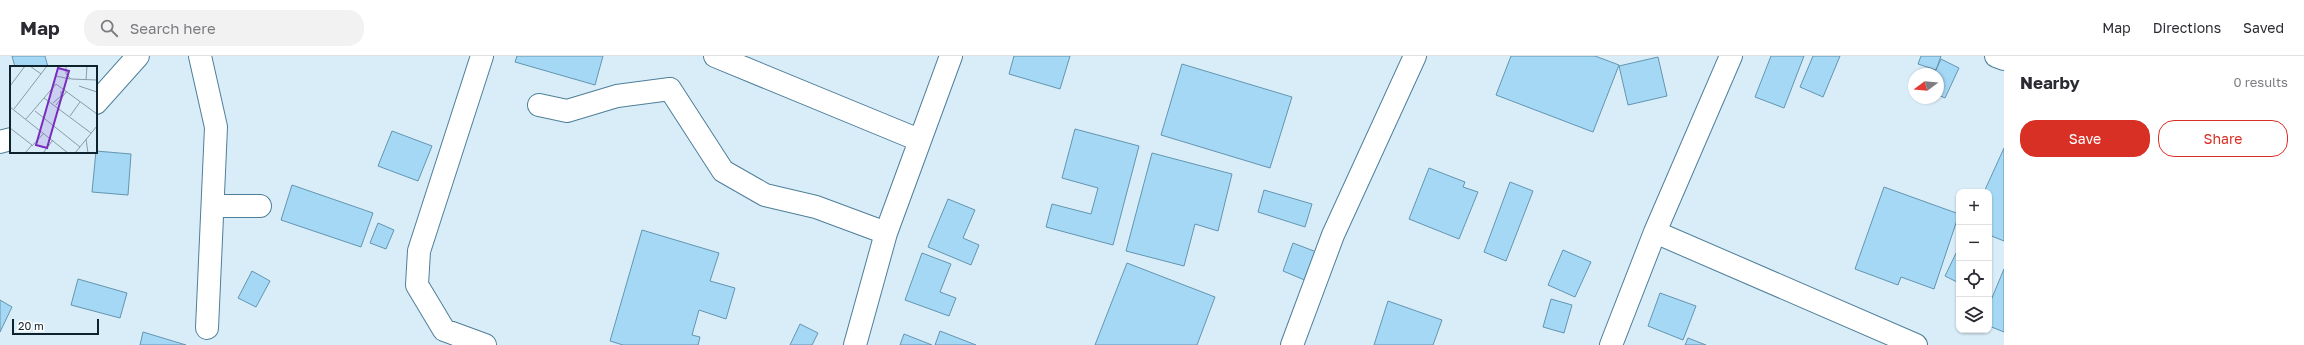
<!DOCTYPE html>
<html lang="en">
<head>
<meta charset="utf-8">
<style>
  :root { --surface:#fff; --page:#f2f2f3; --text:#2b2b33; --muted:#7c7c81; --line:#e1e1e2; --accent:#d93025 }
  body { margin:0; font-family:"Golos Text",sans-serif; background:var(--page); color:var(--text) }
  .controls { position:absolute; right:12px; bottom:12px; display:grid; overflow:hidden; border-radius:8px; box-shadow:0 1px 3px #0004 }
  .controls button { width:36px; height:36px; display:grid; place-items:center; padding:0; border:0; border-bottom:1px solid var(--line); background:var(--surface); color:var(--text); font:20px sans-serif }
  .compass { position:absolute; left:1908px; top:12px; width:36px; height:36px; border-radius:50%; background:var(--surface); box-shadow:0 1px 3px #0004; rotate:254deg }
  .scale { position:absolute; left:12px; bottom:10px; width:87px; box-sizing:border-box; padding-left:4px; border:2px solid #0e222d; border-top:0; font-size:11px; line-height:14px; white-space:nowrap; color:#0e222d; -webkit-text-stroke:3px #fff; paint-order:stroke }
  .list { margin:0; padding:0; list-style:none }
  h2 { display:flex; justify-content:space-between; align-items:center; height:52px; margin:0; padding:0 16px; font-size:17px }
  h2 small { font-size:13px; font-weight:400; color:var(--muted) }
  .actions { display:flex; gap:8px; padding:12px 16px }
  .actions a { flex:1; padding:9px 0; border:1px solid var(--accent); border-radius:16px; text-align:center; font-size:14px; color:var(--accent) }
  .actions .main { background:var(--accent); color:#fff }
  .icon { flex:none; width:22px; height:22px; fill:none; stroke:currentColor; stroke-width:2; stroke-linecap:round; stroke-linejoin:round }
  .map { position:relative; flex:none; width:2004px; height:289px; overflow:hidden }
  header { display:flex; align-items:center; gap:24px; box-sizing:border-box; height:56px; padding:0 20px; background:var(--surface); border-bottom:1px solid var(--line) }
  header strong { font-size:19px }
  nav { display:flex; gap:22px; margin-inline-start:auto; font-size:14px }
  .search { width:280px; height:36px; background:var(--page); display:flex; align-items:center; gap:10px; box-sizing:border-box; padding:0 14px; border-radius:16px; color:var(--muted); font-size:15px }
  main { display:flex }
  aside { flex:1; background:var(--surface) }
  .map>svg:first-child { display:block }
</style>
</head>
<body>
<header>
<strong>Map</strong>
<div class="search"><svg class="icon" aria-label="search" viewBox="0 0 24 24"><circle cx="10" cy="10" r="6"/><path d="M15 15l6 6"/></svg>Search here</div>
<nav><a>Map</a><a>Directions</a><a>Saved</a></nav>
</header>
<main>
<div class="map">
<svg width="2004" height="289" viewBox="0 0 2004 289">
  <rect width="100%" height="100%" fill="#d9edf9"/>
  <path fill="#a5d8f5" stroke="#6395b0" d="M 12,0 L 45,0 L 48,11 L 15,11 Z
    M 517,0 L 603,0 L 595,29 L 515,6 Z
    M 1014,0 L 1070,0 L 1060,33 L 1009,18 Z
    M 1511,0 L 1595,0 L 1619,9 L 1593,76 L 1496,39 Z
    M 1771,0 L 1804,0 L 1784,52 L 1755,41 Z
    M 1813,0 L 1840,0 L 1823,41 L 1800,31 Z
    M 1921,0 L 1941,0 L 1936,14 L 1918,8 Z
    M 1658,1 L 1667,40 L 1628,49 L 1619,10 Z
    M 1941,3 L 1959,12 L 1945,42 L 1938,39 L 1938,18 L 1934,18 Z
    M 1182,8 L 1292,41 L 1270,112 L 1161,79 Z
    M 1075,73 L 1139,90 L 1113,189 L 1046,171 L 1052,148 L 1091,158 L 1098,132 L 1062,122 Z
    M 392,75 L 432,90 L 418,125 L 378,110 Z
    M 2004,92 L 2004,185 L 1989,179 L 1989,136 L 1984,136 Z
    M 96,95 L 131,98 L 128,139 L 92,136 Z
    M 1152,97 L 1232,118 L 1218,175 L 1195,168 L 1184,210 L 1126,195 Z
    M 1429,112 L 1465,126 L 1463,131 L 1478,136 L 1459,183 L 1409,163 Z
    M 1510,126 L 1533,135 L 1506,205 L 1484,196 Z
    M 292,129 L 373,157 L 361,191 L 281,164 Z
    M 1884,131 L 1959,158 L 1934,233 L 1901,221 L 1898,229 L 1855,213 Z
    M 1264,134 L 1312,148 L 1305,171 L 1258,156 Z
    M 948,143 L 975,154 L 963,182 L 979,189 L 971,209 L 928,191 Z
    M 378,167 L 394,174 L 386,193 L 370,187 Z
    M 642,174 L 719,197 L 710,225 L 735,232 L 726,263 L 699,254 L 692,279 L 700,281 L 698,289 L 623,289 L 610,285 Z
    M 1293,187 L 1319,197 L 1307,225 L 1283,215 Z
    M 1959,191 L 1959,227 L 1945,220 Z
    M 1563,194 L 1591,206 L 1575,241 L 1548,229 Z
    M 922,197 L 951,208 L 940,236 L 956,242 L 949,260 L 905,244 Z
    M 1127,207 L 1215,241 L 1197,289 L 1095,289 Z
    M 2004,213 L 2004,276 L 1989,270 L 1989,249 Z
    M 252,215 L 270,225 L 256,251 L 238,242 Z
    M 78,223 L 127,237 L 120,262 L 71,249 Z
    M 1660,237 L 1696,250 L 1683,284 L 1648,270 Z
    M 1551,243 L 1572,249 L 1564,277 L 1543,271 Z
    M 0,244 L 12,251 L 0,276 Z
    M 1388,245 L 1442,264 L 1433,289 L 1374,289 Z
    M 800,268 L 818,277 L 812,289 L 790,289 Z
    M 940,275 L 976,289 L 935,289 Z
    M 143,276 L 186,289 L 140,289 Z
    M 904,278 L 932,289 L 900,289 Z
    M 1688,282 L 1706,289 L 1685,289 Z"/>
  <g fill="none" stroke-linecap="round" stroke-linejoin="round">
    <g stroke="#4e7f98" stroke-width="24">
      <path id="minor" d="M 200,0 L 216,71 L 207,272
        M 482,0 L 419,195 L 417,229 L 444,274 L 485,289
        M 715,0 L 919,84
        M 1996,0 L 2004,3
        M 96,47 L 138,0
        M 539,49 L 567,55 L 617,40 L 670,33 L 723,115 L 765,139 L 816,151 L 886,177
        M 0,86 L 11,83
        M 213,150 L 260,150
        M 1655,176 L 1916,289
        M 855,289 L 886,177 L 951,0
        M 1292,289 L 1333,179 L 1415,0
        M 1611,289 L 1655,176 L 1731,0"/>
    </g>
    <use href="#minor" stroke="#fff" stroke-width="22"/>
  </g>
  <g transform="translate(10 10)">
    <rect width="87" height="87" fill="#d9edf9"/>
    <path fill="none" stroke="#889ca7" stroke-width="1" d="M 20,0 L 31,8M 56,0 L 56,8 L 61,13 L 87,14M 46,10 L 60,13M 76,14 L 77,0M 0,20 L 15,0M 69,20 L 87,26M 34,32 L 81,67M 43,37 L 51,30 L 51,25M 46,39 L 57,25M 0,41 L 58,87M 4,43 L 37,0M 25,45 L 70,81M 60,50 L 70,36M 16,53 L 46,18 L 87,48M 0,62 L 22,79 L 15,87M 76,73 L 78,87M 22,80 L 34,67M 33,87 L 43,74M 65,87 L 87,60"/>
    <path fill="#7b2cbf" fill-opacity="0.15" stroke="#7b2cbf" stroke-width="2" d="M 48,2 L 59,5 L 37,82 L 26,79 Z"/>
    <rect width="87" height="87" fill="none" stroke="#0e222d" stroke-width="2"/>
  </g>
</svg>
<div class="controls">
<button>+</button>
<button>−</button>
<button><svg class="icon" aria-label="locate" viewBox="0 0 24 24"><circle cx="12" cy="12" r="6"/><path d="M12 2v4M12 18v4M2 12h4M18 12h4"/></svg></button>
<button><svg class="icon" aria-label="layers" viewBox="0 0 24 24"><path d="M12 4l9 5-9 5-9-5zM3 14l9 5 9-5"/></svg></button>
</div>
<svg class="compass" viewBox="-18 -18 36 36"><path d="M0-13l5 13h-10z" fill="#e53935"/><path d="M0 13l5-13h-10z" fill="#7c7c81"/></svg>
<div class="scale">20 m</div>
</div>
<aside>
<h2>Nearby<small>0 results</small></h2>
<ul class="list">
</ul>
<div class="actions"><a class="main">Save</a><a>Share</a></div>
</aside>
</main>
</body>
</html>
